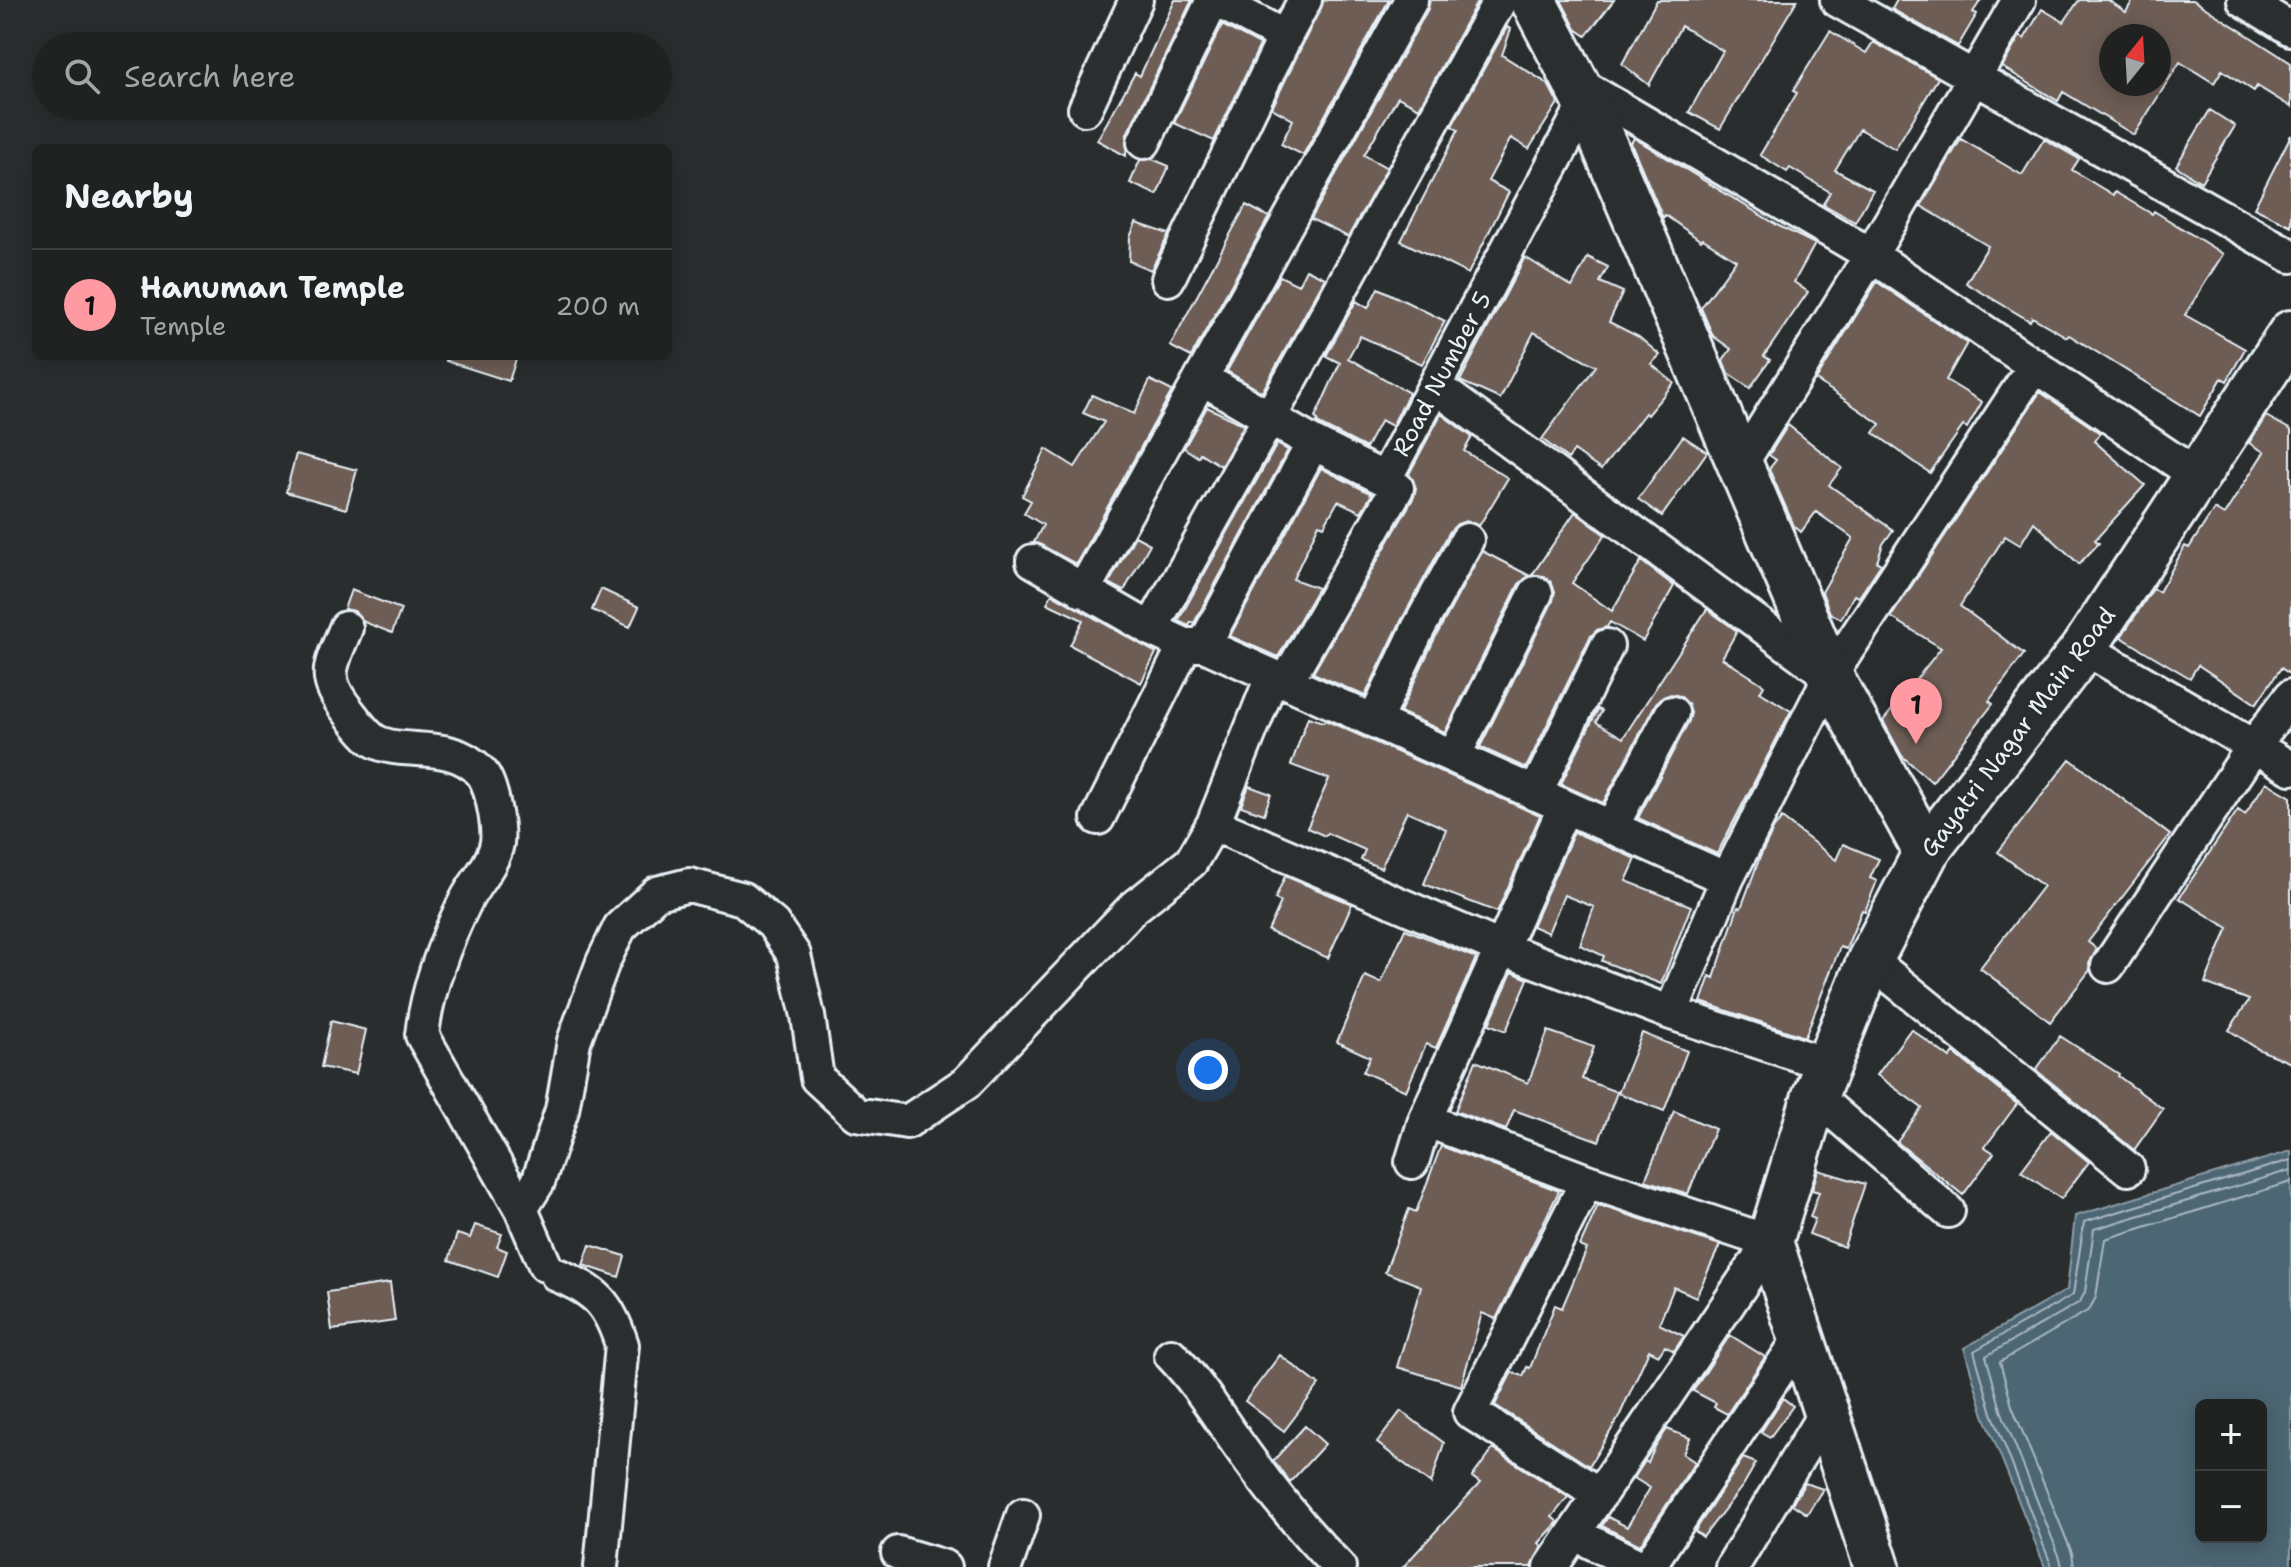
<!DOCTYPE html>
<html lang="en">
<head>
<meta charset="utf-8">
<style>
  :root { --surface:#202222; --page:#282a2a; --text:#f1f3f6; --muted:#a2a4a5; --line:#3d3f40; --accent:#ff9aa2 }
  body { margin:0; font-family:"Shantell Sans",sans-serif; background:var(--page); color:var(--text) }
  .controls { position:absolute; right:24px; bottom:24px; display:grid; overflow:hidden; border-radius:12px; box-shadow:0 4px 20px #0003 }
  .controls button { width:72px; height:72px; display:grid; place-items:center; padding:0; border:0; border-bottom:2px solid var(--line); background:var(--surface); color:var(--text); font:40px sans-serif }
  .compass { position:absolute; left:2099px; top:24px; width:72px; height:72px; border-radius:50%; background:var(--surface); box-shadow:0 4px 20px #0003; rotate:18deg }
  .you { position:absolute; left:1208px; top:1070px; width:28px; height:28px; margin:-20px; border:6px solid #fff; border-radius:50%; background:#1a73e8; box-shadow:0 0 0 12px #1a73e833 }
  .badge { display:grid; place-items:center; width:52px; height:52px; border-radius:50%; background:var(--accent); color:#111; font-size:26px; font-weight:700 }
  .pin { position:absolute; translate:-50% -66px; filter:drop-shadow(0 2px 4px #0008) }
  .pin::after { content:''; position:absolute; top:42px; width:28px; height:24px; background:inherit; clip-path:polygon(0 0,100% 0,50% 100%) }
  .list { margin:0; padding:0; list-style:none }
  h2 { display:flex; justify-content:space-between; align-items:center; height:104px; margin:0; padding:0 32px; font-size:34px }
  h2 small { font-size:26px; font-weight:400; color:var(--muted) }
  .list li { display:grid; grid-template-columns:52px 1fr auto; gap:24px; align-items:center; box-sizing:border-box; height:112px; padding:0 32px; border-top:2px solid var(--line) }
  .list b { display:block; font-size:30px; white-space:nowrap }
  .list p { margin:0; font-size:26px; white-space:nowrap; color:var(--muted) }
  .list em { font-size:26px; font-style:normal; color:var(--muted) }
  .icon { flex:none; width:44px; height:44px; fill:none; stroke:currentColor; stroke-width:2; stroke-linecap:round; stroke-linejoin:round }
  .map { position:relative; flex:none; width:2291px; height:1567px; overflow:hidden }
  .search { position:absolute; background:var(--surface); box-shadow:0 4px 20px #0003; left:32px; top:32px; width:640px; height:88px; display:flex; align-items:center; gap:20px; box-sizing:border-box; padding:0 28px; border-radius:44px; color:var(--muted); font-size:30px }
  .panel { position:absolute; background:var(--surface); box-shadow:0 4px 20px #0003; left:32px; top:144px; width:640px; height:216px; border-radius:12px }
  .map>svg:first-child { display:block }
</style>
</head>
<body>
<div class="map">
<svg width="2291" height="1567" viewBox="0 0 2291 1567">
  <rect width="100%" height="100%" fill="#2a2d2e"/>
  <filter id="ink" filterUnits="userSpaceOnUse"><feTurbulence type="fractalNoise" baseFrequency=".0125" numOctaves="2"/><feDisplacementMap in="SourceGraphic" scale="16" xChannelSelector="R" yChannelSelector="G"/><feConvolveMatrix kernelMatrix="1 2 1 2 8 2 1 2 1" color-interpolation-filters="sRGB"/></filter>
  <g filter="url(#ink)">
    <path fill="#4e6673" stroke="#8c9ea8" stroke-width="2" fill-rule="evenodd" d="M 2291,1151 L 2291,1567 L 2045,1567 L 1984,1415 L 1964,1348 L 2067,1290 L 2075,1216 ZM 2201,1405 L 2261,1405 L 2261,1537 L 2201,1537 Z"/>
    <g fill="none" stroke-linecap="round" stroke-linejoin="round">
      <path stroke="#aab9c3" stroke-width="2" d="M 2052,1567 L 1992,1413 L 1974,1351 L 2073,1295 L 2084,1222 L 2291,1160
        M 2062,1567 L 2060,1558 L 2001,1410 L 1986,1356 L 2080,1302 L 2085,1292 L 2094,1229 L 2291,1170
        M 2074,1567 L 2072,1553 L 2012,1406 L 2000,1362 L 2089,1310 L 2096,1297 L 2105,1239 L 2291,1182"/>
    </g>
    <path fill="#6d5d55" stroke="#e8f1f8" stroke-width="2" fill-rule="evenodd" d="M 1175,0 L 1192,0 L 1127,134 L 1126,156 L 1097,140 L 1135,73 L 1140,76 Z
      M 1324,0 L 1389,0 L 1303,155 L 1281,144 L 1293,120 L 1272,108 Z
      M 1430,0 L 1478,0 L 1419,108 L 1398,97 L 1364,155 L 1387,168 L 1348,237 L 1311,219 L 1428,9 Z
      M 1561,0 L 1614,0 L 1586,36 L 1576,29 Z
      M 1657,0 L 1797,0 L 1720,129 L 1689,112 L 1723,51 L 1681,26 L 1649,85 L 1622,64 Z
      M 1897,0 L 1981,0 L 1973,12 L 1977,14 L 1958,46 L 1892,9 Z
      M 2079,0 L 2108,0 L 2126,12 L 2133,0 L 2193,0 L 2291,63 L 2291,107 L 2257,86 L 2254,91 L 2222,70 L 2214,83 L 2180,62 L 2134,135 L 2063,92 L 2058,101 L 2002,67 L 2020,36 L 2024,39 L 2042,9 L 2064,22 ZM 2111,36 L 2159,36 L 2159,84 L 2111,84 Z
      M 1222,25 L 1260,45 L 1214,141 L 1174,123 Z
      M 1507,27 L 1511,29 L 1502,55 L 1548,84 L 1558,103 L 1529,149 L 1511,138 L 1488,181 L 1509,192 L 1468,274 L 1401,241 L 1458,130 L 1452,126 Z
      M 1830,31 L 1866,53 L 1873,42 L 1938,78 L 1895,149 L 1860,129 L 1835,170 L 1873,190 L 1855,222 L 1823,204 L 1830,192 L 1790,168 L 1787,172 L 1760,155 L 1797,93 L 1793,91 Z
      M 2210,110 L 2235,126 L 2201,182 L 2176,166 Z
      M 2291,135 L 2291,226 L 2254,208 Z
      M 1634,138 L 1779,226 L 1815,244 L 1794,282 L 1808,292 L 1764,356 L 1770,360 L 1750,388 L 1728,373 L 1723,360 L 1731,349 L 1713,336 L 1701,308 L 1736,260 L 1703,239 L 1701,241 L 1665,215 L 1663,218 L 1631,143 Z
      M 1961,139 L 2022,175 L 2044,139 L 2079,159 L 2072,170 L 2113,195 L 2115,192 L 2152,214 L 2154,211 L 2223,254 L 2185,315 L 2245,349 L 2227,381 L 2222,378 L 2200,416 L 2069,335 L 2067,337 L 2032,317 L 2030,321 L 1966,283 L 1988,246 L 1921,206 Z
      M 1152,159 L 1169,166 L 1157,195 L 1130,183 L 1140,160 Z
      M 1246,205 L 1269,217 L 1191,357 L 1170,346 Z
      M 1136,223 L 1169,234 L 1151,270 L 1129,261 L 1130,237 Z
      M 1525,257 L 1572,287 L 1588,257 L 1608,267 L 1600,282 L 1623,292 L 1609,322 L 1639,337 L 1660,355 L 1651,364 L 1674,383 L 1647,415 L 1645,413 L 1601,470 L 1574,451 L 1568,459 L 1542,439 L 1596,366 L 1534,332 L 1500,399 L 1460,381 Z
      M 1306,269 L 1325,278 L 1262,392 L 1227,371 L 1280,276 L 1298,285 Z
      M 1877,282 L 1967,343 L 1946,380 L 1982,402 L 1967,428 L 1963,426 L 1930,473 L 1874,433 L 1880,424 L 1816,380 Z
      M 1378,288 L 1445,321 L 1422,364 L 1360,336 L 1348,358 L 1409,393 L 1392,426 L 1381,420 L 1366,448 L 1317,423 L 1318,420 L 1315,418 L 1340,363 L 1326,356 L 1356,301 L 1368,308 Z
      M 446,356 L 517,356 L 509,381 L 446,361 Z
      M 1150,380 L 1172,391 L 1076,564 L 1034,542 L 1043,525 L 1024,513 L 1031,501 L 1022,496 L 1046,449 L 1075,467 L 1104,422 L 1083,413 L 1092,395 L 1134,414 Z
      M 2040,392 L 2100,433 L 2094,441 L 2145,485 L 2095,540 L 2099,543 L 2079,564 L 2034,522 L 2020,545 L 2005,536 L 1960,606 L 2024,654 L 1989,701 L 1993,704 L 1932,782 L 1902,756 L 1883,721 L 1941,648 L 1891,617 Z
      M 1207,407 L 1244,425 L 1221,466 L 1200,453 L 1198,457 L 1184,448 Z
      M 1441,414 L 1472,437 L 1464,451 L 1508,478 L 1479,526 L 1466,521 L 1457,524 L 1450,531 L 1401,621 L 1365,696 L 1313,673 L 1414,497 L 1416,488 L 1409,474 Z
      M 2266,416 L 2291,430 L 2291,675 L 2281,668 L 2256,704 L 2198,665 L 2190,678 L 2121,637 L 2153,589 L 2159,592 L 2185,546 L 2189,548 L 2214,509 L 2224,515 L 2264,452 L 2249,443 Z
      M 1788,425 L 1842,468 L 1829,485 L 1893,530 L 1883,544 L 1877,562 L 1881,564 L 1859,597 L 1854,595 L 1841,619 L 1830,613 L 1822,592 L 1853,538 L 1816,512 L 1801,532 L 1794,526 L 1769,469 L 1776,460 L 1769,455 Z
      M 1683,436 L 1707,452 L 1662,516 L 1638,499 Z
      M 1277,444 L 1288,450 L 1194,623 L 1191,622 L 1189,626 L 1178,621 Z
      M 296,454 L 357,470 L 346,509 L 286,492 Z
      M 1321,468 L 1372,494 L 1361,512 L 1338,501 L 1324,526 L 1319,524 L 1293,579 L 1318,588 L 1278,657 L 1230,636 Z
      M 1575,512 L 1605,535 L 1572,583 L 1612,611 L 1641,561 L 1674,586 L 1643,641 L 1610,622 L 1607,627 L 1597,630 L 1590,637 L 1526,768 L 1480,747 L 1553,601 L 1555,591 L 1551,582 L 1544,576 L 1532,575 Z
      M 1135,536 L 1150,544 L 1124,591 L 1109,583 Z
      M 1482,551 L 1530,576 L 1519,584 L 1445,732 L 1400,712 L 1435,638 Z
      M 601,589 L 639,607 L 630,627 L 592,610 Z
      M 351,590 L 401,609 L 392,633 L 364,622 L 354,611 L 344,609 Z
      M 1052,594 L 1156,653 L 1141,683 L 1070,645 L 1083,620 L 1047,603 Z
      M 1707,609 L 1737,631 L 1722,658 L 1764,685 L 1760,692 L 1791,711 L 1717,854 L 1638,818 L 1689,721 L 1691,713 L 1688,704 L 1680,696 L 1671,694 L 1663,697 L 1656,703 L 1603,803 L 1561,784 L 1598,709 L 1602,711 L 1596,722 L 1623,738 Z
      M 1308,717 L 1323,722 L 1325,720 L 1540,816 L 1497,912 L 1424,884 L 1446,829 L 1407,811 L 1381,868 L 1361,860 L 1365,850 L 1327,833 L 1325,836 L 1307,828 L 1329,779 L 1291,765 Z
      M 2070,759 L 2170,835 L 2088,942 L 2097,949 L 2089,964 L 2090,970 L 2050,1022 L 1980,968 L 2043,886 L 1998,852 Z
      M 2266,782 L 2291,797 L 2291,1063 L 2258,1049 L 2229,1030 L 2249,1000 L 2205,983 L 2228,928 L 2179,898 L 2238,810 L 2245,815 Z
      M 1249,786 L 1271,794 L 1264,814 L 1241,806 Z
      M 1782,818 L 1836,860 L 1843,844 L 1879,859 L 1870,878 L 1877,881 L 1865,911 L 1862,910 L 1846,949 L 1840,947 L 1805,1037 L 1701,1002 L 1710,976 L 1714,978 L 1738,907 L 1741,908 L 1760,857 L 1773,830 Z
      M 1574,832 L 1636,859 L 1626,881 L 1691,906 L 1661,984 L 1602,961 L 1604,956 L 1580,945 L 1594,907 L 1564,895 L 1548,933 L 1532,926 Z
      M 1285,876 L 1352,904 L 1328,958 L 1268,931 L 1281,902 L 1275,899 Z
      M 1405,929 L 1476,958 L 1436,1048 L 1426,1044 L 1406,1091 L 1363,1072 L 1370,1057 L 1337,1042 L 1365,976 L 1381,983 Z
      M 1512,972 L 1528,979 L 1506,1031 L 1489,1024 Z
      M 331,1021 L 366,1030 L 356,1074 L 321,1067 Z
      M 1911,1029 L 1950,1058 L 1954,1053 L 2017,1104 L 1985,1147 L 1994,1153 L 1963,1195 L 1897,1142 L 1922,1108 L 1877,1075 Z
      M 1548,1031 L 1594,1047 L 1582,1079 L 1617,1092 L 1599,1141 L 1514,1110 L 1506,1130 L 1455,1111 L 1476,1061 L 1528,1083 Z
      M 1642,1033 L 1687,1051 L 1664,1111 L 1618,1093 Z
      M 2060,1036 L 2119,1074 L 2118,1076 L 2163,1109 L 2134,1150 L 2036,1070 Z
      M 1674,1111 L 1715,1129 L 1688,1194 L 1645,1180 Z
      M 2051,1131 L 2089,1162 L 2061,1199 L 2021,1171 Z
      M 1441,1146 L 1559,1191 L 1496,1319 L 1482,1313 L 1461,1386 L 1397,1367 L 1421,1286 L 1385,1272 L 1409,1209 L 1416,1212 Z
      M 1818,1170 L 1865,1184 L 1844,1247 L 1809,1234 L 1815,1219 L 1810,1217 L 1819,1192 L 1812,1190 Z
      M 1598,1205 L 1720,1245 L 1696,1297 L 1674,1287 L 1659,1324 L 1684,1336 L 1674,1351 L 1665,1346 L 1659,1355 L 1649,1350 L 1618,1419 L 1589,1466 L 1495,1405 L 1512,1372 L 1523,1376 L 1527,1367 L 1530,1368 L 1555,1305 L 1562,1308 L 1587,1249 L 1580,1246 Z
      M 475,1225 L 502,1234 L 497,1247 L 507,1251 L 498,1277 L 449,1260 L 457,1234 L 470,1238 Z
      M 590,1245 L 625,1256 L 619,1277 L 583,1265 Z
      M 390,1283 L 395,1321 L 332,1330 L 327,1292 Z
      M 1730,1335 L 1765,1357 L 1727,1414 L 1714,1407 L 1716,1403 L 1693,1391 Z
      M 1280,1355 L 1319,1385 L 1284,1431 L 1245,1401 Z
      M 1783,1398 L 1793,1406 L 1770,1437 L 1761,1432 Z
      M 1401,1411 L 1444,1443 L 1431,1484 L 1377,1443 Z
      M 1305,1426 L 1325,1444 L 1290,1482 L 1273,1461 Z
      M 1667,1429 L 1690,1438 L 1683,1454 L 1695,1462 L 1640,1545 L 1602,1526 L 1608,1517 L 1627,1527 L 1650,1488 L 1634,1478 L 1645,1461 L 1648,1463 L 1654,1449 Z
      M 1493,1449 L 1568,1497 L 1552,1517 L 1558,1522 L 1539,1543 L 1542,1546 L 1532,1567 L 1403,1567 L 1480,1483 L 1472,1477 Z
      M 1743,1458 L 1756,1463 L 1744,1484 L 1703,1537 L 1695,1531 Z
      M 1805,1483 L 1823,1489 L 1807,1514 L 1792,1504 Z"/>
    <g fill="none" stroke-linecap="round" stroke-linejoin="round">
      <g stroke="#e8f1f8" stroke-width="38">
        <path id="street" d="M 1216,0 L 1285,37
          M 1837,0 L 2291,256
          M 2244,0 L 2291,29
          M 1577,83 L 1871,255 L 2199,477
          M 1085,109 L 1136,0
          M 1144,142 L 1213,0
          M 1168,279 L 1285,37 L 1305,0
          M 1203,379 L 1313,443 L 1385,479
          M 1436,387 L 1830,676
          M 1741,464 L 1871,255 L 2019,0
          M 1033,561 L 1151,629 L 1185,645 L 1204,645 L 1727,879
          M 1083,591 L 1411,0
          M 346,628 C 331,666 320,676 348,711 C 355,720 363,732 372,739 C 397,758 450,737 481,772 C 492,784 499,828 497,843 C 493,865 475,882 465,902 C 445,942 427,990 422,1035 L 521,1209 L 545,1265
          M 1151,629 C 1269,420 1385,211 1500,0
          M 1204,645 L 1313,443
          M 2084,648 L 2291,768
          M 1272,677 L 1213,824 L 1501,948 L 1671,1013 L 1829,1065
          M 1286,682 L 1397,488 L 1385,479 L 1586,102
          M 1375,720 L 1418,629 L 1467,540
          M 1454,756 L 1536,593
          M 1535,794 L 1607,646
          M 1098,818 L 1185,645
          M 1611,828 L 1672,713
          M 1870,960 L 2128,1169
          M 2108,966 L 2253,747 L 2291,696
          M 1671,1013 L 1727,879 L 1830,676 L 2035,365
          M 1815,1096 L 1948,1211
          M 1425,1120 L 1587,1181 L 1770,1242 L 1551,1567
          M 1412,1162 L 1425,1120 L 1564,808
          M 1587,1181 L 1470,1412 L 1600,1495
          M 521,1209 L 538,1182 L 562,1110 L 574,1041 L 603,962 L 620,927 L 657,893 L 689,885 L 743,899 L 773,924 L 794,955 L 808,1016 L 817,1078 L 856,1114 L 907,1122 L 966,1083 L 1132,909 L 1191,862 L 1213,824
          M 557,1275 C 597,1291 609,1304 622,1345 L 601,1567
          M 1171,1355 C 1200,1385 1220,1420 1245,1454 C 1273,1493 1304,1532 1339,1567
          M 1575,1534 L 1641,1567
          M 898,1553 L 945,1567
          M 1005,1567 L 1023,1515
          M 1648,1567 L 1801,1337
          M 1732,1567 L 1826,1411"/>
      </g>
      <g stroke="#e8f1f8" stroke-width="50">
        <path id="secondary" d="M 1533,0 L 1586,102 L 1830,676 L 1926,852
          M 1877,1567 L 1770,1242 L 1815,1096 L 1870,960 L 1926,852 L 2084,648 L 2291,333"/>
      </g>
      <use href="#street" stroke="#2a2d2e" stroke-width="32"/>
      <use href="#secondary" stroke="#2a2d2e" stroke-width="44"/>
    </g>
  </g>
  <g text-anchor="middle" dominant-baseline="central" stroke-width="6" stroke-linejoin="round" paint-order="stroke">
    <g font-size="24" fill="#e8f1f8" stroke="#2a2d2e">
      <text transform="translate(1442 374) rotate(-62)">Road Number 5</text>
      <text transform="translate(2018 732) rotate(-53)">Gayatri Nagar Main Road</text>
    </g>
  </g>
</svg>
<div class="controls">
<button>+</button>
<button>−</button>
</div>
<svg class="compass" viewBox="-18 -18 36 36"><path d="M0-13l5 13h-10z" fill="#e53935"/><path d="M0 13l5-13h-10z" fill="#a2a4a5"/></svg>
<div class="you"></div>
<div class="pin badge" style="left:1916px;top:744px">1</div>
<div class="search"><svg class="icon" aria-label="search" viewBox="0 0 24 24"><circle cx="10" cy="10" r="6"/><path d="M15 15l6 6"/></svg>Search here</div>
<section class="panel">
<h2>Nearby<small></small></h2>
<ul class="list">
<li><span class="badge">1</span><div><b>Hanuman Temple</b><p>Temple</p></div><em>200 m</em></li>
</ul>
</section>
</div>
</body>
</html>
